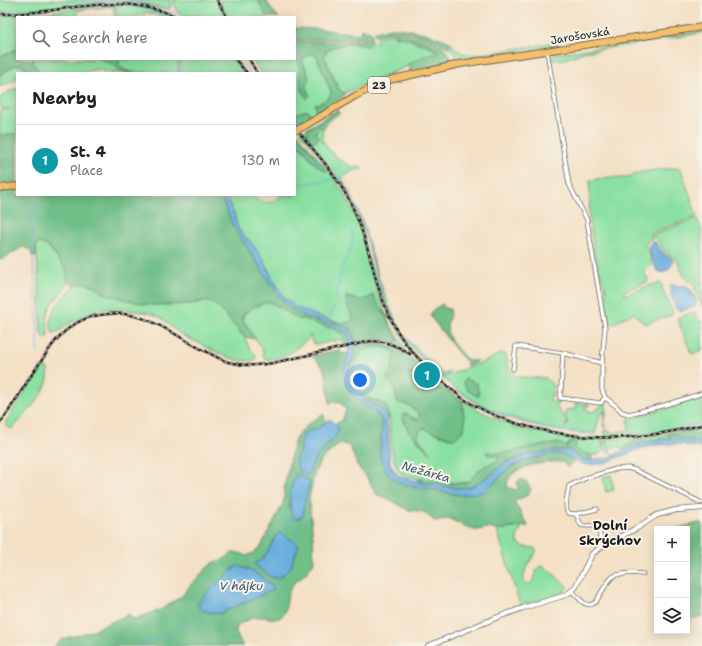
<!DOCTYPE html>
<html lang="en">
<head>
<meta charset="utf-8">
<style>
  :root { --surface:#fff; --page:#f6f6f6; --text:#202124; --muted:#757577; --line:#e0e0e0; --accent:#c8321e }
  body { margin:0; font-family:"Shantell Sans",sans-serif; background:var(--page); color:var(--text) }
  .controls { position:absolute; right:12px; bottom:12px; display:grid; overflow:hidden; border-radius:0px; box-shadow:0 2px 10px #0003 }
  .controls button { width:36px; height:36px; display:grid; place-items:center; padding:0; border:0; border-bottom:1px solid var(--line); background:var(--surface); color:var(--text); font:20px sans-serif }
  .you { position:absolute; left:360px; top:380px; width:14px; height:14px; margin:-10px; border:3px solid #fff; border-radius:50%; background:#1a73e8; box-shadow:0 0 0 6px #1a73e833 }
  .badge { display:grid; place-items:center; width:26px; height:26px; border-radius:50%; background:var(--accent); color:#fff; font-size:13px; font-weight:700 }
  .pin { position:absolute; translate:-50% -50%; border:2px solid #fff; box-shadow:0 1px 4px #0006 }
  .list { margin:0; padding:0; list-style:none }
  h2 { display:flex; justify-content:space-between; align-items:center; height:52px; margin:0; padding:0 16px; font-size:17px }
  h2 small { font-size:13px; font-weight:400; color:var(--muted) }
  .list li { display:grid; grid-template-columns:26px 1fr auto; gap:12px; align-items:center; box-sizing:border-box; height:72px; padding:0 16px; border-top:1px solid var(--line) }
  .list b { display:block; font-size:15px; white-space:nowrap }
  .list p { margin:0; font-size:13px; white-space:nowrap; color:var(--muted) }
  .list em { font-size:13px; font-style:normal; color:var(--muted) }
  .icon { flex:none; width:22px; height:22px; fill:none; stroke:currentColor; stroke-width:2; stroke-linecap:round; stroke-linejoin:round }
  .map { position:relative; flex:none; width:702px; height:646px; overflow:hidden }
  .search { position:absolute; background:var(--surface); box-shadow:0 2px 10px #0003; left:16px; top:16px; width:280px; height:44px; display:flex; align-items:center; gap:10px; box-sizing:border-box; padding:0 14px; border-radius:0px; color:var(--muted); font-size:15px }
  .panel { position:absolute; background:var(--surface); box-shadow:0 2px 10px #0003; left:16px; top:72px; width:280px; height:124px; border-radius:0px }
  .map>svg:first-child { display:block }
</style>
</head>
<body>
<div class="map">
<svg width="702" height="646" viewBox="0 0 702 646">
  <rect width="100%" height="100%" fill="#f7f3e8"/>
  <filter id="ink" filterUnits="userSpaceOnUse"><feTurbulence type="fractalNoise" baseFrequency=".025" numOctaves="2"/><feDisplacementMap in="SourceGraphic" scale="8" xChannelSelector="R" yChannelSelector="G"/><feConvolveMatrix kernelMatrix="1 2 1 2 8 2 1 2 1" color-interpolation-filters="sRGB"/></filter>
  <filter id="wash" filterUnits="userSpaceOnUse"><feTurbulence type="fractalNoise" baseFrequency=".012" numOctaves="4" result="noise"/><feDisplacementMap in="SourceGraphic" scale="16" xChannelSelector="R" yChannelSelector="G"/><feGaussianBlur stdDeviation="0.9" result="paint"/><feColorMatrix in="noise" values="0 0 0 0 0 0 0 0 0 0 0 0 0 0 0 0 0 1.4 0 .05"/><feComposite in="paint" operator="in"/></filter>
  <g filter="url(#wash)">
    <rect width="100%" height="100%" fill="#f3e0c5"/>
    <path fill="#8ae0a2" stroke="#537e5f" d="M 0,0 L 113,0 L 113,2 C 76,4 40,12 2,12 L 0,12 Z
      M 114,0 L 170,0 L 171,7 L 170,8 L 167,8 L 166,10 L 141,4 L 115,2 Z
      M 173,0 L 217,0 L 226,17 L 182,16 L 177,9 Z
      M 219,0 L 258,0 L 267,17 L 228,17 Z
      M 114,5 L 116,17 L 115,17 L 113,9 L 112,7 L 78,10 L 77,13 L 77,17 L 17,17 L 17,49 L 7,54 L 0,56 L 0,15 C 38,16 76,7 114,5 Z
      M 115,5 C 136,5 156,9 175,17 L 163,17 L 146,12 L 146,13 L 144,15 L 138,15 L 138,17 L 118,17 Z
      M 702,31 L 702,33 L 584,52 L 565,59 L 552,60 L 551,58 L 552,56 L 554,54 Z
      M 389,34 L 395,34 L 395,36 L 400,36 L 438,51 L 439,53 L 437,54 L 429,54 L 401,69 L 372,81 L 348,92 L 344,93 L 339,90 L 324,56 C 328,43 356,43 367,46 L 371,42 L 378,41 L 376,37 Z
      M 555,41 L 555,46 L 465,60 C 457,59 454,53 449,47 L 450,42 C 459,53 463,55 477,55 L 545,44 Z
      M 313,53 L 316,54 L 331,92 L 330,97 L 319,104 L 315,104 L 317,114 L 312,116 L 307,110 L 295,114 L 295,73 L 260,73 L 252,59 L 295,59 L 298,60 L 299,63 L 301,88 L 306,87 L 307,71 L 302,60 L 310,54 Z
      M 33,59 L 100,59 L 112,63 L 119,69 L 121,72 L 121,73 C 113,73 106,74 99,69 L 88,71 L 86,73 L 41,73 C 37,69 32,65 33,59 Z
      M 118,59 L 178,59 L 178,73 L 130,72 L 122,68 L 119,65 Z
      M 180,59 L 233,59 L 246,73 L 180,73 Z
      M 16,65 C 24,65 25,67 29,73 L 17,73 L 17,79 L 0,87 L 0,75 Z
      M 17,88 L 17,134 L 0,135 L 0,111 L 9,109 L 0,108 L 0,98 L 8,92 Z
      M 337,110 L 337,111 L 307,130 C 307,136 307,138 311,142 L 316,134 L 315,132 L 321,127 L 323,129 C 322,132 322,135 322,138 C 325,148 344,166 355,167 C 357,167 359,166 361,166 L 364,169 C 356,168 347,173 342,179 L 349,191 L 362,220 L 378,276 L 391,311 L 400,329 L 409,341 L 440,372 L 444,374 L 451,371 L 441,378 L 413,350 L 407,343 L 394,323 L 381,294 L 365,233 L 352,201 L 335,173 L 300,132 Z
      M 297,133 L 332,174 L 349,202 L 360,229 L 376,285 L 379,297 L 388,318 L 383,309 L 391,326 L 406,349 L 395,343 L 396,342 L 398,338 L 373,295 C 364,302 356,300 346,297 L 349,310 L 352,316 L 353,320 L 350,322 L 341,323 L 325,319 L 304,311 L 295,307 L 284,297 L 273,279 L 263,259 L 257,250 L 238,228 L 229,201 L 229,195 L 252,195 C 261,204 272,206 281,195 L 295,195 L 295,144 C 305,148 305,152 311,160 C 316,166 321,167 327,171 C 325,165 319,162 315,157 C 309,149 303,141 297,133 Z
      M 675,168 L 681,169 L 697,216 L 649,234 L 650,236 L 697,218 L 702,231 L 702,308 L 693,282 L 686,279 L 680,268 L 678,261 L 666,253 L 655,237 C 651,239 647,241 645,246 C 648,250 653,259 651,265 C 649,268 646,269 644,272 L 648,279 L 647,282 L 624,291 L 624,293 L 625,295 L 648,286 L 661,283 L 662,285 L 663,290 L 673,313 L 672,315 L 644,324 L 634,313 L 621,319 L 614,324 L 610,322 L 605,305 L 607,296 L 604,283 L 599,271 L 595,258 L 589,219 L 590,180 L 611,177 L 623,178 L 631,176 L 637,173 L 655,170 Z
      M 39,243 C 48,245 52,251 57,258 C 60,262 64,266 66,271 C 73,285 56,297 50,308 C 46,316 47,328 48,336 L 46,339 L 43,336 L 41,333 L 39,283 L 36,248 L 36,245 Z
      M 84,283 L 95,286 L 102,292 L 109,295 L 145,304 L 169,305 L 199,303 L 203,301 L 213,303 L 221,310 L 244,337 L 250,349 L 255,354 L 256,359 C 239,366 215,352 201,344 C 191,340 182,336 174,329 C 168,325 164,318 157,316 C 149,312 142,312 133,311 C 127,310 121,309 115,309 C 101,308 86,314 74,321 C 67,324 61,332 53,333 C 44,318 60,299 71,290 C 73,288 76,285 78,284 C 80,283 82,283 84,283 Z
      M 269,302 L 274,304 L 299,319 L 304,319 L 313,323 L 336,330 L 345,336 L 342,339 L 316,345 L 312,343 L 310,334 L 309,337 L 307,340 C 295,349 282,361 266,359 L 263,357 L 263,352 L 256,339 L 252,337 L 250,330 L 242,319 C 244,309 260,303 269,302 Z
      M 695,312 L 699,322 L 702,321 L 702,350 L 692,354 L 691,353 L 677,318 Z
      M 378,347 C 386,347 391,348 395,355 L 392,364 L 393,367 L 388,375 C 391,381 396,388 395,396 L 401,403 L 409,406 L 415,410 L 418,413 L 420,417 L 418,420 L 405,414 L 402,415 L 404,422 L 409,432 L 430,452 L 418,438 C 417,434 420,431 423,428 L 450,438 L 463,411 L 462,400 C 478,411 496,419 514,425 L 513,426 L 513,427 L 535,432 L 536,431 L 559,436 L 584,439 L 588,438 L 604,438 L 611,453 L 609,452 L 605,451 L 603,441 L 601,441 L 603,448 L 599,455 C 591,455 579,455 575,447 L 576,444 L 573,441 L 571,441 L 567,445 L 567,447 L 566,447 L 558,443 L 531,447 L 505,453 L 488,455 L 499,456 C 498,463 491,463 486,466 C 483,468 478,470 476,473 C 473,476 472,480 468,482 C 460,485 410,479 402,474 C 392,466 391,443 390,431 C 390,425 390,418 388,413 C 385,401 380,403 371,399 C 364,397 356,388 353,383 C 348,374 354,365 358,357 C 359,355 359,353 361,352 C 365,347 372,347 378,347 Z
      M 502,353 L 505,354 L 506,355 C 508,364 509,373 517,377 L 546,378 L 553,385 L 553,392 L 549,401 L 558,402 L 558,404 L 556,405 L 559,411 L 563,415 L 567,422 L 565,427 L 567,426 L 568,421 L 567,420 L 564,415 L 566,414 L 565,410 L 569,410 L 569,409 L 573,409 L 573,410 L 575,410 L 575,403 L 589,404 L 589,406 L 585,406 L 585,409 L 589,410 L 589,414 L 590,414 L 591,411 L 596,412 L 596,409 L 598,409 L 598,408 L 600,408 L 602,404 L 605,403 C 609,414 605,416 604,426 L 603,426 L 605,411 L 604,411 L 604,413 L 601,412 L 595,434 L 561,431 L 542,428 L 542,426 C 536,424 531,424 525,422 C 494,413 467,400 443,378 L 450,374 L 481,363 Z
      M 421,366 L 430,375 L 430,376 L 429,377 L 431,378 L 455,396 C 449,394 443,388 436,388 C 431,388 427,391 423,393 C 415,388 412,379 408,372 L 410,372 L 412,376 L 423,369 Z
      M 44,367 L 48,369 C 53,388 25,414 14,427 L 12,429 C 8,428 4,426 6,421 L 32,381 L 37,376 L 38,373 L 40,368 Z
      M 702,395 L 702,423 C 692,425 682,428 672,430 C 649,434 627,435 605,436 L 605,425 L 606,431 L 610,431 L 611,433 L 629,430 L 628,419 L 632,417 L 633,418 L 647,413 L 674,407 L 675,404 L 692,400 Z
      M 702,426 L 702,436 L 690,431 L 684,431 C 680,435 675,433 668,436 L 669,438 L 654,440 L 650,442 L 646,442 L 647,441 L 641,437 L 625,446 L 626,448 L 627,449 L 625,450 L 617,446 L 609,448 L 610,450 L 605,438 L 610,439 L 659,435 Z
      M 611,475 L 614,490 L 606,492 L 603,477 Z
      M 520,527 L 521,529 L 517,537 L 517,542 L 524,547 L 534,548 L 536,550 L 536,552 C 530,561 522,571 524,582 L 528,585 C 534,582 533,577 536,571 C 537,570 539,567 540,566 C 551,570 552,573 560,580 C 563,582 565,583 567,587 L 565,591 L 563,594 L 521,605 L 519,602 L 497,530 C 504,528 513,529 520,527 Z"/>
    <path fill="#6fbe88" stroke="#466d52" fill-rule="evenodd" d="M 258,0 L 266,0 L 272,10 L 279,17 L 267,17 Z
      M 295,28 L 320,29 L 358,34 L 360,33 L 361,29 L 370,31 L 372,36 L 357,39 L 295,40 Z
      M 391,28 C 410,28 433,35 450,42 L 449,47 L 409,33 L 390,32 L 375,35 L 374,31 Z
      M 395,34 L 408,35 L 445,48 L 451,59 L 449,63 L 410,71 L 407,65 L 426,55 L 429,54 L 437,54 L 438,52 L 437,50 C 426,46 406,36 394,36 Z
      M 371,38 L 371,42 L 367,46 C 356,43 327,43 324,56 L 339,90 L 344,93 L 344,96 L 317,114 L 315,104 L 319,104 L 330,97 L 331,92 L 316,55 L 310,54 L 302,60 L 307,71 L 309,80 L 306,87 L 310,96 L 307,99 L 301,88 L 299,63 L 298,60 L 295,59 L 295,42 L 357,41 Z
      M 17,49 L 17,59 L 33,59 C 32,65 37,69 41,73 L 29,73 C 28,70 26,66 22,65 C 15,63 6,71 0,75 L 0,56 L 7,54 Z
      M 100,59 L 118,59 C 120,68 124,72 134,73 L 121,73 C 117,64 108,63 100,59 Z
      M 307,110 L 312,116 L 296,127 L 295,126 L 295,114 Z
      M 337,111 L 340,113 L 329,120 L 323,129 L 321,127 L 315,132 L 316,134 L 318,136 L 318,139 L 316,141 L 311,142 C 307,138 307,136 307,130 Z
      M 297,133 C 303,141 309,148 315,156 C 318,162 324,165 328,170 L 327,172 L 319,167 L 311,160 L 304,149 L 300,146 L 295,144 L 295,134 Z
      M 17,134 L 17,182 L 0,184 L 0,135 Z
      M 17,189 L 17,195 L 219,195 L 223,202 L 233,226 L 277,293 L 288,307 L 306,317 L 337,327 L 348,334 L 350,339 L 348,343 L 344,347 L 342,339 L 345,336 L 336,330 L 313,323 L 304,319 L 299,319 L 274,304 L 269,302 L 265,303 L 251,308 L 242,316 L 242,319 C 248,325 249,334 256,339 L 244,337 L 221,310 L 213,303 L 210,302 L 203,301 L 191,304 L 169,305 L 152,305 L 139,303 L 109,295 L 102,292 L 94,286 L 87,283 L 78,284 L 75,286 L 67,281 L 67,274 L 66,270 L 50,248 L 43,244 L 39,243 L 36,245 L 36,257 L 32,256 L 31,251 L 24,247 L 22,247 L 3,259 L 0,260 L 0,191 Z
      M 373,295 L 398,338 L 398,341 L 395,343 C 383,338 370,339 357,342 C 352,339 353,334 351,329 L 325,319 L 341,323 L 350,322 L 353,320 C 352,315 351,314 349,310 C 347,306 346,301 346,296 C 355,300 365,302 373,295 Z
      M 442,304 L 443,305 L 444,308 L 450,309 C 451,316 447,322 447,328 C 448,341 459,351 467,359 C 471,362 473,361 477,360 L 477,362 L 468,366 L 466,365 L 467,362 L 459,354 L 433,320 L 430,315 L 433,310 Z
      M 368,343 C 392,341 403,352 421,366 L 423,369 C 422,373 419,376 415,378 L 410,372 L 408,372 C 412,379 416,388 423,393 C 427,391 431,388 435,388 C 443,388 455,396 462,400 L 465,424 C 465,430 459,435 454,439 L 430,431 L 423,428 C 420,431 417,434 418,438 L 431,454 L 409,432 L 402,415 L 407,414 L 414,419 L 417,420 L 420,417 C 417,408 406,404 397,402 C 394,392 396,386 387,379 L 388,375 L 393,367 L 392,364 L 395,355 C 393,353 392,350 389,348 C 382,345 368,346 362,351 C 360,353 359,356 357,359 C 352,368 348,377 356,387 C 359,391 365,397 370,399 C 376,402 380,401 386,406 L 389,419 C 385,417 385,413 382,410 C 378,406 373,405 368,402 C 358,395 347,386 348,373 C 348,363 355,356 356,346 Z
      M 339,350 L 342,354 L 349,354 L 344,370 L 355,397 L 368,408 L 377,413 L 381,419 L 382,425 L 380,456 L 384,467 L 414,487 L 426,488 L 460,495 L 493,484 L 510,467 L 527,460 L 547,455 L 557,453 L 571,458 L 574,462 L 567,467 L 563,462 C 548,461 506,465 507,487 L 516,490 L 518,488 L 517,483 L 520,479 L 526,481 L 531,489 L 528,495 L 514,501 L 528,526 L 497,530 L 487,528 L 478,530 L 474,530 L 463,526 L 451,519 L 446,519 L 436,522 L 423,512 L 419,511 L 408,510 L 389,499 L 377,495 L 368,479 L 357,465 L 351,449 L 347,445 L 343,444 L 337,446 L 324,457 L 318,465 L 315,472 L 310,494 L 309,500 L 313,537 L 314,562 L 307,572 L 294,583 L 291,587 L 288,594 L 285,612 L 280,618 L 275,619 L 266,617 L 255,617 L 241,623 L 237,626 L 236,633 L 243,646 L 54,646 L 63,639 L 89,632 L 129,614 L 131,618 L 134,619 L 160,610 L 182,596 L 193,582 L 208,567 L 214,562 L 223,560 L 232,553 L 240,553 L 247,556 L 255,552 L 261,546 L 283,504 L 284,499 L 284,489 L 291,454 L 295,440 L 298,435 L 308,424 L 323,414 L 326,422 L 318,428 L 313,429 L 306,432 L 301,439 L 301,447 L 296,458 L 297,466 L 310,469 L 316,457 L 334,438 L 338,432 L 334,424 L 342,421 L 346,410 L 340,401 L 330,403 L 326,374 L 323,367 L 312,356 ZM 310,482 L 303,505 L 303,516 L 290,510 L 289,506 L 290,494 ZM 279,532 L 297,552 L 293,558 L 292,564 L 274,577 L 264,572 L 254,564 L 256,562 L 259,562 C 268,554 272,543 278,533 ZM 235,567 L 248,569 L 258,575 L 270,583 L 272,590 L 219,614 L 201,610 L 198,604 C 209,590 222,580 235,567 Z
      M 466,379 L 475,383 L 477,384 L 479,396 L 477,396 L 468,391 L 463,382 L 464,380 Z
      M 684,431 L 690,431 L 702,436 L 702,442 L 669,438 L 669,433 L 677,434 L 680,432 L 683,433 Z
      M 641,437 L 645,439 L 646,442 L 627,449 L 626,448 L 625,446 Z
      M 571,441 L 575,441 L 576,444 L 575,447 C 578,453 585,453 591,455 L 592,457 L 591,460 L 583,459 L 568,450 L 559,450 L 526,455 L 505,463 L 490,475 L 471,487 L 456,488 L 424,483 L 418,481 L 418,479 C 431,479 458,488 470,481 C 473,479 473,476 475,474 C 478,471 482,469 485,466 C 491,463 498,463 499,456 L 488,455 L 486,453 L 486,452 L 505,453 L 531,447 L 558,443 L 566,447 L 567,447 L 567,445 Z
      M 698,523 L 702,523 L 702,616 L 688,620 L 688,613 L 687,607 L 687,529 L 675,529 Z"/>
    <path fill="#68aede" stroke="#42657d" d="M 219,195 L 224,195 L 234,213 L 238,228 L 257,250 L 263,259 L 273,279 L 284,297 L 295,307 L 351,329 L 354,340 L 359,344 L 356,346 C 355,357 346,367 348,379 C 349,388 361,397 368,402 C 373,405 381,407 384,412 C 385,414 386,416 387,418 L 390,464 L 397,474 L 401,477 L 424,483 L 456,488 L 471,487 L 490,475 L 505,463 L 526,455 L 559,450 L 568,450 L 583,459 L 591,460 L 603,458 L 605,459 C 612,456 619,453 626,449 C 634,446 644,444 652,440 C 666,437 687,439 702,442 L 702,448 L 680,444 L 655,445 L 640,449 L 605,463 L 590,465 L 582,464 L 571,458 L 558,453 L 547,455 L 527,460 L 510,467 L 484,492 L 460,495 L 426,488 L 414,487 L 402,484 L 390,476 L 384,467 L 380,456 L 382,425 L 381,419 L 377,413 L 368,408 L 355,397 L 348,389 L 344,378 L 344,370 L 349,350 L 349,347 L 344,347 L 348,343 L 350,339 L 348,334 L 337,327 L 306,317 L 288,307 L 277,293 L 233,226 L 223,202 Z
      M 654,241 L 655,242 L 661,250 L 666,256 L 671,258 L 673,260 C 671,267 665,277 657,270 C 654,266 653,260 651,255 C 650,252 648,249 649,246 C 650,243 651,243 654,241 Z
      M 672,285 L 687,286 C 692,293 699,299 695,307 C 689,309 683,311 677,310 C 673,303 671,294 670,286 Z
      M 330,419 C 333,422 339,427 338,432 C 337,436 333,440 330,442 C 321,452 312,460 309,474 L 304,475 L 298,471 L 296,458 L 301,447 L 301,439 L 306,432 L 313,429 L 318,428 Z
      M 297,475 L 308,480 L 310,482 L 304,505 L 303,516 L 297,519 L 293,518 C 288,509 288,483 297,475 Z
      M 279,532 L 299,545 C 298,550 294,554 293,559 C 292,561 292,563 292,565 C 291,568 288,570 286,572 C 284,574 281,577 278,578 C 271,579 259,568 254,564 L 256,562 L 259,562 C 268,554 272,543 278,533 Z
      M 237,566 C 248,568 266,578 273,587 L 272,590 L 219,614 L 201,610 L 198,604 L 210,589 Z"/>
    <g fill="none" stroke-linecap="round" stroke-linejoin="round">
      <path stroke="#68aede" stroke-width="1" d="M 115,0 L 115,1 C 138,1 158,5 178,14
        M 171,0 C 173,7 176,12 183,16 L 183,17
        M 139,8 L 152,11 L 171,17
        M 0,12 L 15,12 L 99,2 L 112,2
        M 179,59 L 180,73
        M 239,59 L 246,66 L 250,73
        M 256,61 L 266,73
        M 295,120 L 302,116
        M 295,142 L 299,143 L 320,165
        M 338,177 C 342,181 345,187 348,192 C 367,225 370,263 384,297 C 396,330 416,352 441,376
        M 338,177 L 344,173
        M 295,185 L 335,179
        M 34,195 C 28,247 39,300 38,353
        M 329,321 L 335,305 L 341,270 L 353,244 L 352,231
        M 445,380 C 469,402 495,414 526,424
        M 527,424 L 542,428
        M 683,427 L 702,423
        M 335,428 L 346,423 L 349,411 L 351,397 L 352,392
        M 543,428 L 561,431 L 595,434
        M 696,428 L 702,426
        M 291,520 L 298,529 L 297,537 L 294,542
        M 282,533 L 287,519 L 291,520 L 292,516
        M 254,574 L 258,568
        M 265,580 L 270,576
        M 139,646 L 188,624 L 199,617 L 201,610 L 202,609"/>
    </g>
  </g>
  <g filter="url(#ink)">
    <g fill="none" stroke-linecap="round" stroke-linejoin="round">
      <g stroke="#676157" stroke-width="5">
        <path id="minor" d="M 547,51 L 569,184 L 587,220 L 592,251 L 605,328 L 602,363 L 602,390 L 605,397 L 607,399 L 616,406 L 622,412 L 629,414 L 665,405 L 697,395 L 702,393
          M 602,363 L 563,353 L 561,389 L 560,398 L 601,403 L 605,397
          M 513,369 L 516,346 L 563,353
          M 576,514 L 597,509
          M 599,548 C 600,543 602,528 595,526 C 590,525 586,527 581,525 L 576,514 C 575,514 571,514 569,513 C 563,510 568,493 569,486 L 586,478 L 616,469 L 628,468 L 635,470 L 702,503
          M 572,591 C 579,598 586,610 596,602 C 600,595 607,580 614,576 C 617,574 620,575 623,574 C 630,573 635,573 643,574"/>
      </g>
      <g stroke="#676157" stroke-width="6">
        <path id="tertiary" d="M 428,646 L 498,617 L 523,608 L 566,595 L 575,588 L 592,554 L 604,545 L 637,528 L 657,515 L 676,510 L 702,508"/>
      </g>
      <g stroke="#676157" stroke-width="8">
        <path id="primary" d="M 306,125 L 355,96 L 389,80 L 460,64 L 702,27
          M 0,188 L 17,186"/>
      </g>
      <use href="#minor" stroke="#fff" stroke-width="3.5"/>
      <use href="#tertiary" stroke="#fff" stroke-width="4.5"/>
      <use href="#primary" stroke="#f6c06b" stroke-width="6"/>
      <g stroke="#1c1c1c" stroke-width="2.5">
        <path id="rail" d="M 217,0 L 227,17
          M 0,14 C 39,15 77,4 116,4 C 137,4 159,9 178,17
          M 235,59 L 247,73
          M 249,59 L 257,73
          M 295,128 C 320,157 344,183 358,220 C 372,254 375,290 393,323 C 403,344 419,360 437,376 C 445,384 453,391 462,398 C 511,430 582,442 640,436 C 661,434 681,430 702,425
          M 0,424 C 12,406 23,388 35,370 C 43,359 50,346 60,336 C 71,325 85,317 100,315 C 139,307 168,331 201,349 C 210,353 218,359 228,362 C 243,366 258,366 273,363 L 371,341 C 386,341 398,345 410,354"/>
      </g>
      <use href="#rail" stroke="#f7f3e8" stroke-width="1" stroke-dasharray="3" stroke-linecap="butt"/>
      <g stroke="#676157" stroke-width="8" stroke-linecap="butt">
        <path id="primary-bridge" d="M 295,131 L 306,125"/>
      </g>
      <use href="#primary-bridge" stroke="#f6c06b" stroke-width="6"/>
    </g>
  </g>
  <g text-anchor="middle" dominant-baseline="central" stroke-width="4" stroke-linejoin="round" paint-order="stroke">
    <rect fill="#f7f3e8" stroke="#5e5c59" stroke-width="1" x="368" y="77" width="22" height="16" rx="3"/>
    <g font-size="10" font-weight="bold" fill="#1c1c1c">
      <text x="379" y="85">23</text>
    </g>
    <g font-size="11" fill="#1c1c1c" stroke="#f7f3e8">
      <text transform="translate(580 36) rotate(-9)">Jarošovská</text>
    </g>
    <g font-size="12" font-style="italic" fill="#3a566a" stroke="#f7f3e8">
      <text transform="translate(426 472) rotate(16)">Nežárka</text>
      <text x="241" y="586">V hájku</text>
    </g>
    <g font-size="13" font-weight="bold" fill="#1c1c1c" stroke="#f7f3e8">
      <text x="610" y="525">Dolní<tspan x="610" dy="15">Skrýchov</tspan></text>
    </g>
  </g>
</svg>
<div class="controls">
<button>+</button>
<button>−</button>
<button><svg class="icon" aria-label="layers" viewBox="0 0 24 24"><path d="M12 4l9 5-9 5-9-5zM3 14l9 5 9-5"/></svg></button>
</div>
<div class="you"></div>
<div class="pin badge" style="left:427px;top:375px;background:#0f9aa8">1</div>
<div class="search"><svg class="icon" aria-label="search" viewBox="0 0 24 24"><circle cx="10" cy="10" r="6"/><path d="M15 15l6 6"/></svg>Search here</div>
<section class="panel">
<h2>Nearby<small></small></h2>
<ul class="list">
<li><span class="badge" style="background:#0f9aa8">1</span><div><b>St. 4</b><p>Place</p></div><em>130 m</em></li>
</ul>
</section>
</div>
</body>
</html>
